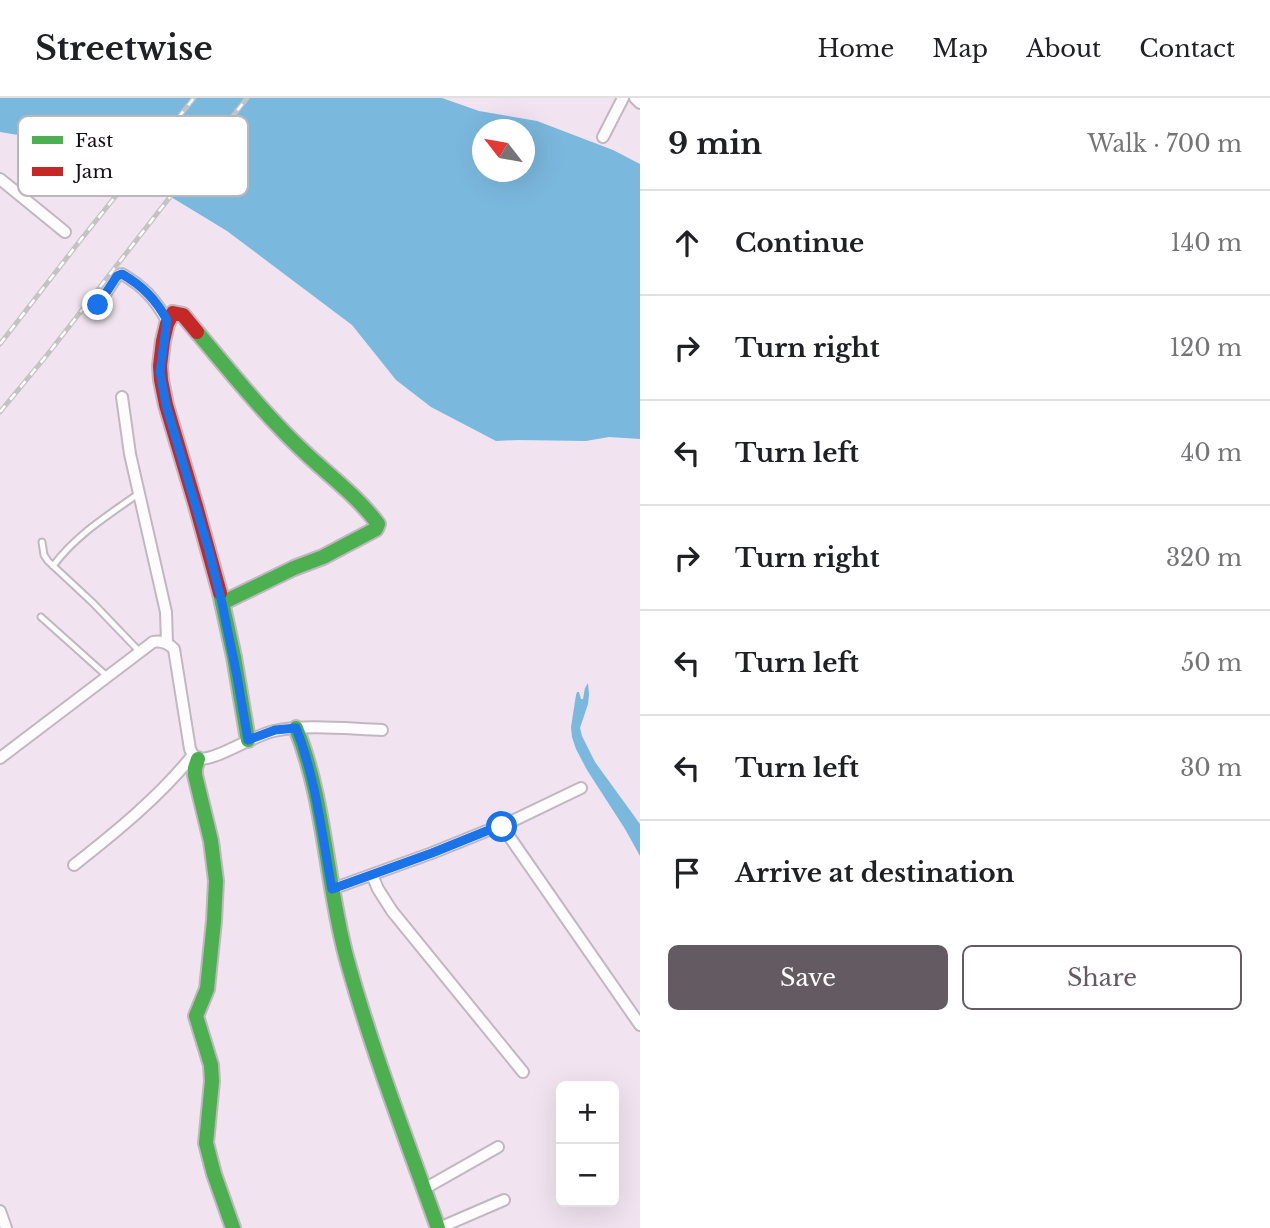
<!DOCTYPE html>
<html lang="en">
<head>
<meta charset="utf-8">
<style>
  :root { --surface:#fff; --page:#f6f6f6; --text:#202124; --muted:#757577; --line:#e0e0e0; --accent:#635a62 }
  body { margin:0; font-family:"Libre Baskerville",serif; background:var(--page); color:var(--text) }
  .controls { position:absolute; right:21px; bottom:21px; display:grid; overflow:hidden; border-radius:10px; box-shadow:0 7px 28px #0002 }
  .controls button { width:63px; height:63px; display:grid; place-items:center; padding:0; border:0; border-bottom:2px solid var(--line); background:var(--surface); color:var(--text); font:35px sans-serif }
  .compass { position:absolute; left:472px; top:21px; width:63px; height:63px; border-radius:50%; background:var(--surface); box-shadow:0 7px 28px #0002; rotate:301deg }
  .stop { position:absolute; width:21px; height:21px; margin:-16px; border:5px solid #1a73e8; border-radius:50%; background:#fff }
  .stop.end { background:#1a73e8; border-color:#fff; box-shadow:0 2px 7px #0008 }
  .list { margin:0; padding:0; list-style:none }
  h2 { display:flex; justify-content:space-between; align-items:center; height:91px; margin:0; padding:0 28px; font-size:30px }
  h2 small { font-size:23px; font-weight:400; color:var(--muted) }
  .list li { display:grid; grid-template-columns:46px 1fr auto; gap:21px; align-items:center; box-sizing:border-box; height:105px; padding:0 28px; border-top:2px solid var(--line) }
  .list b { display:block; font-size:26px; white-space:nowrap }
  .list em { font-size:23px; font-style:normal; color:var(--muted) }
  .actions { display:flex; gap:14px; padding:21px 28px }
  .actions a { flex:1; padding:16px 0; border:2px solid var(--accent); border-radius:10px; text-align:center; font-size:24px; color:var(--accent) }
  .actions .main { background:var(--accent); color:#fff }
  .icon { flex:none; width:38px; height:38px; fill:none; stroke:currentColor; stroke-width:2; stroke-linecap:round; stroke-linejoin:round }
  .map { position:relative; flex:none; width:640px; height:1130px; overflow:hidden }
  header { display:flex; align-items:center; gap:42px; box-sizing:border-box; height:98px; padding:0 35px; background:var(--surface); border-bottom:2px solid var(--line) }
  header strong { font-size:33px }
  nav { display:flex; gap:38px; margin-inline-start:auto; font-size:24px }
  main { display:flex }
  aside { flex:1; background:var(--surface) }
  .map>svg:first-child { display:block }
</style>
</head>
<body>
<header>
<strong>Streetwise</strong>
<nav><a>Home</a><a>Map</a><a>About</a><a>Contact</a></nav>
</header>
<main>
<div class="map">
<svg width="640" height="1130" viewBox="0 0 640 1130">
  <rect width="100%" height="100%" fill="#f1e4f0"/>
  <path fill="#7bb8de" fill-rule="evenodd" d="M 0,0 L 442,0 L 479,13 L 537,23 L 613,52 L 640,66 L 640,341 L 609,339 L 586,343 L 518,342 L 496,343 L 431,309 L 396,282 L 352,227 L 227,133 L 153,88 L 74,58 L 30,39 L 0,34 ZM 482,32 L 524,32 L 524,74 L 482,74 Z
    M 588,585 L 589,597 L 588,606 L 580,630 L 582,638 L 595,664 L 640,726 L 640,758 L 625,731 L 587,672 L 576,651 L 572,639 L 571,629 L 576,597 L 577,594 L 579,594 L 581,601 L 583,601 L 585,590 Z"/>
  <g fill="none" stroke-linecap="round" stroke-linejoin="round">
    <g stroke="#c1b7c1" stroke-width="9">
      <path id="lane" d="M 42,444 L 44,457 L 48,463 L 93,505 L 140,554
        M 53,468 C 76,437 107,418 138,396
        M 41,519 L 108,579"/>
    </g>
    <g stroke="#c1b7c1" stroke-width="14">
      <path id="street" d="M 635,0 L 640,5
        M 603,39 L 623,0
        M 0,81 L 65,134
        M 98,207 L 117,178 L 122,176 C 143,188 156,202 167,223
        M 122,299 L 130,356 L 166,514 L 167,545
        M 0,660 L 153,544 C 162,542 168,545 174,551 L 190,651 L 193,657 L 198,661 C 218,662 251,638 274,633 C 306,626 349,631 382,632
        M 502,728 L 581,690
        M 74,767 C 116,734 159,699 193,657
        M 372,777 L 378,791 L 392,813 L 523,974
        M 332,791 L 432,755 L 489,732 L 502,728 L 640,927
        M 424,1091 L 498,1049
        M 0,1113 L 6,1130
        M 439,1130 L 504,1102"/>
    </g>
    <g stroke="#c1b7c1" stroke-width="18">
      <path id="fast" d="M 197,234 C 229,272 261,312 297,347 C 324,374 355,395 378,426 L 376,431 L 323,459 L 294,470 L 222,505
        M 220,495 L 234,559 L 248,642
        M 296,630 C 325,702 326,783 346,858 C 371,950 406,1040 438,1130
        M 198,661 L 195,670 L 195,677 L 211,743 L 216,783 L 214,823 L 207,891 L 196,918 L 211,967 L 212,983 L 206,1045 L 214,1076 L 233,1130"/>
    </g>
    <g stroke="#c1b7c1" stroke-width="18">
      <path id="jam" d="M 197,234 L 183,217 L 173,215 L 167,226 L 163,243 L 160,268 L 161,282 L 166,307 L 196,408 L 220,495"/>
    </g>
    <use href="#lane" stroke="#fdfbfd" stroke-width="5"/>
    <use href="#street" stroke="#fdfbfd" stroke-width="10"/>
    <use href="#fast" stroke="#4caf50" stroke-width="14"/>
    <use href="#jam" stroke="#c62828" stroke-width="14"/>
    <g stroke="#c5c2c5" stroke-width="5">
      <path id="rail" d="M 0,246 L 79,144 L 194,0
        M 0,314 L 47,257 L 247,0"/>
    </g>
    <use href="#rail" stroke="#fff" stroke-width="2.5" stroke-dasharray="8" stroke-linecap="butt"/>
  </g>
  <g fill="none" stroke-linecap="round" stroke-linejoin="round">
    <path stroke="#1a73e8" stroke-width="9" d="M 98,207 L 117,178 L 122,176 C 143,188 156,202 167,222 L 160,274 L 166,307 L 209,453 L 222,505 L 237,578 L 248,642 L 275,632 L 296,630 C 316,681 322,737 332,791 L 432,755 L 489,732 L 502,729"/>
  </g>
  <rect x="18" y="18" width="230" height="80" rx="10" fill="#fff" stroke="#b9b7b9" stroke-width="2"/>
  <rect x="32" y="38" width="31" height="8" fill="#4caf50"/>
  <rect x="32" y="69" width="31" height="9" fill="#c62828"/>
  <g font-size="19" fill="#170f16">
    <text x="75" y="49">Fast</text>
    <text x="75" y="80">Jam</text>
  </g>
</svg>
<div class="controls">
<button>+</button>
<button>−</button>
</div>
<svg class="compass" viewBox="-18 -18 36 36"><path d="M0-13l5 13h-10z" fill="#e53935"/><path d="M0 13l5-13h-10z" fill="#757577"/></svg>
<div class="stop" style="left:502px;top:729px"></div>
<div class="stop end" style="left:98px;top:207px"></div>
</div>
<aside>
<h2>9 min<small>Walk · 700 m</small></h2>
<ul class="list">
<li><svg class="icon" aria-label="ahead" viewBox="0 0 24 24"><path d="M12 20V5M6 11l6-6 6 6"/></svg><div><b>Continue</b></div><em>140 m</em></li>
<li><svg class="icon" aria-label="right" viewBox="0 0 24 24"><path d="M7 20v-9h11M14 6l5 5-5 5"/></svg><div><b>Turn right</b></div><em>120 m</em></li>
<li><svg class="icon" aria-label="left" viewBox="0 0 24 24"><path d="M17 20v-9H6M10 6l-5 5 5 5"/></svg><div><b>Turn left</b></div><em>40 m</em></li>
<li><svg class="icon" aria-label="right" viewBox="0 0 24 24"><path d="M7 20v-9h11M14 6l5 5-5 5"/></svg><div><b>Turn right</b></div><em>320 m</em></li>
<li><svg class="icon" aria-label="left" viewBox="0 0 24 24"><path d="M17 20v-9H6M10 6l-5 5 5 5"/></svg><div><b>Turn left</b></div><em>50 m</em></li>
<li><svg class="icon" aria-label="left" viewBox="0 0 24 24"><path d="M17 20v-9H6M10 6l-5 5 5 5"/></svg><div><b>Turn left</b></div><em>30 m</em></li>
<li><svg class="icon" aria-label="arrive" viewBox="0 0 24 24"><path d="M6 21V4h12l-3 4 3 4H6"/></svg><div><b>Arrive at destination</b></div></li>
</ul>
<div class="actions"><a class="main">Save</a><a>Share</a></div>
</aside>
</main>
</body>
</html>
